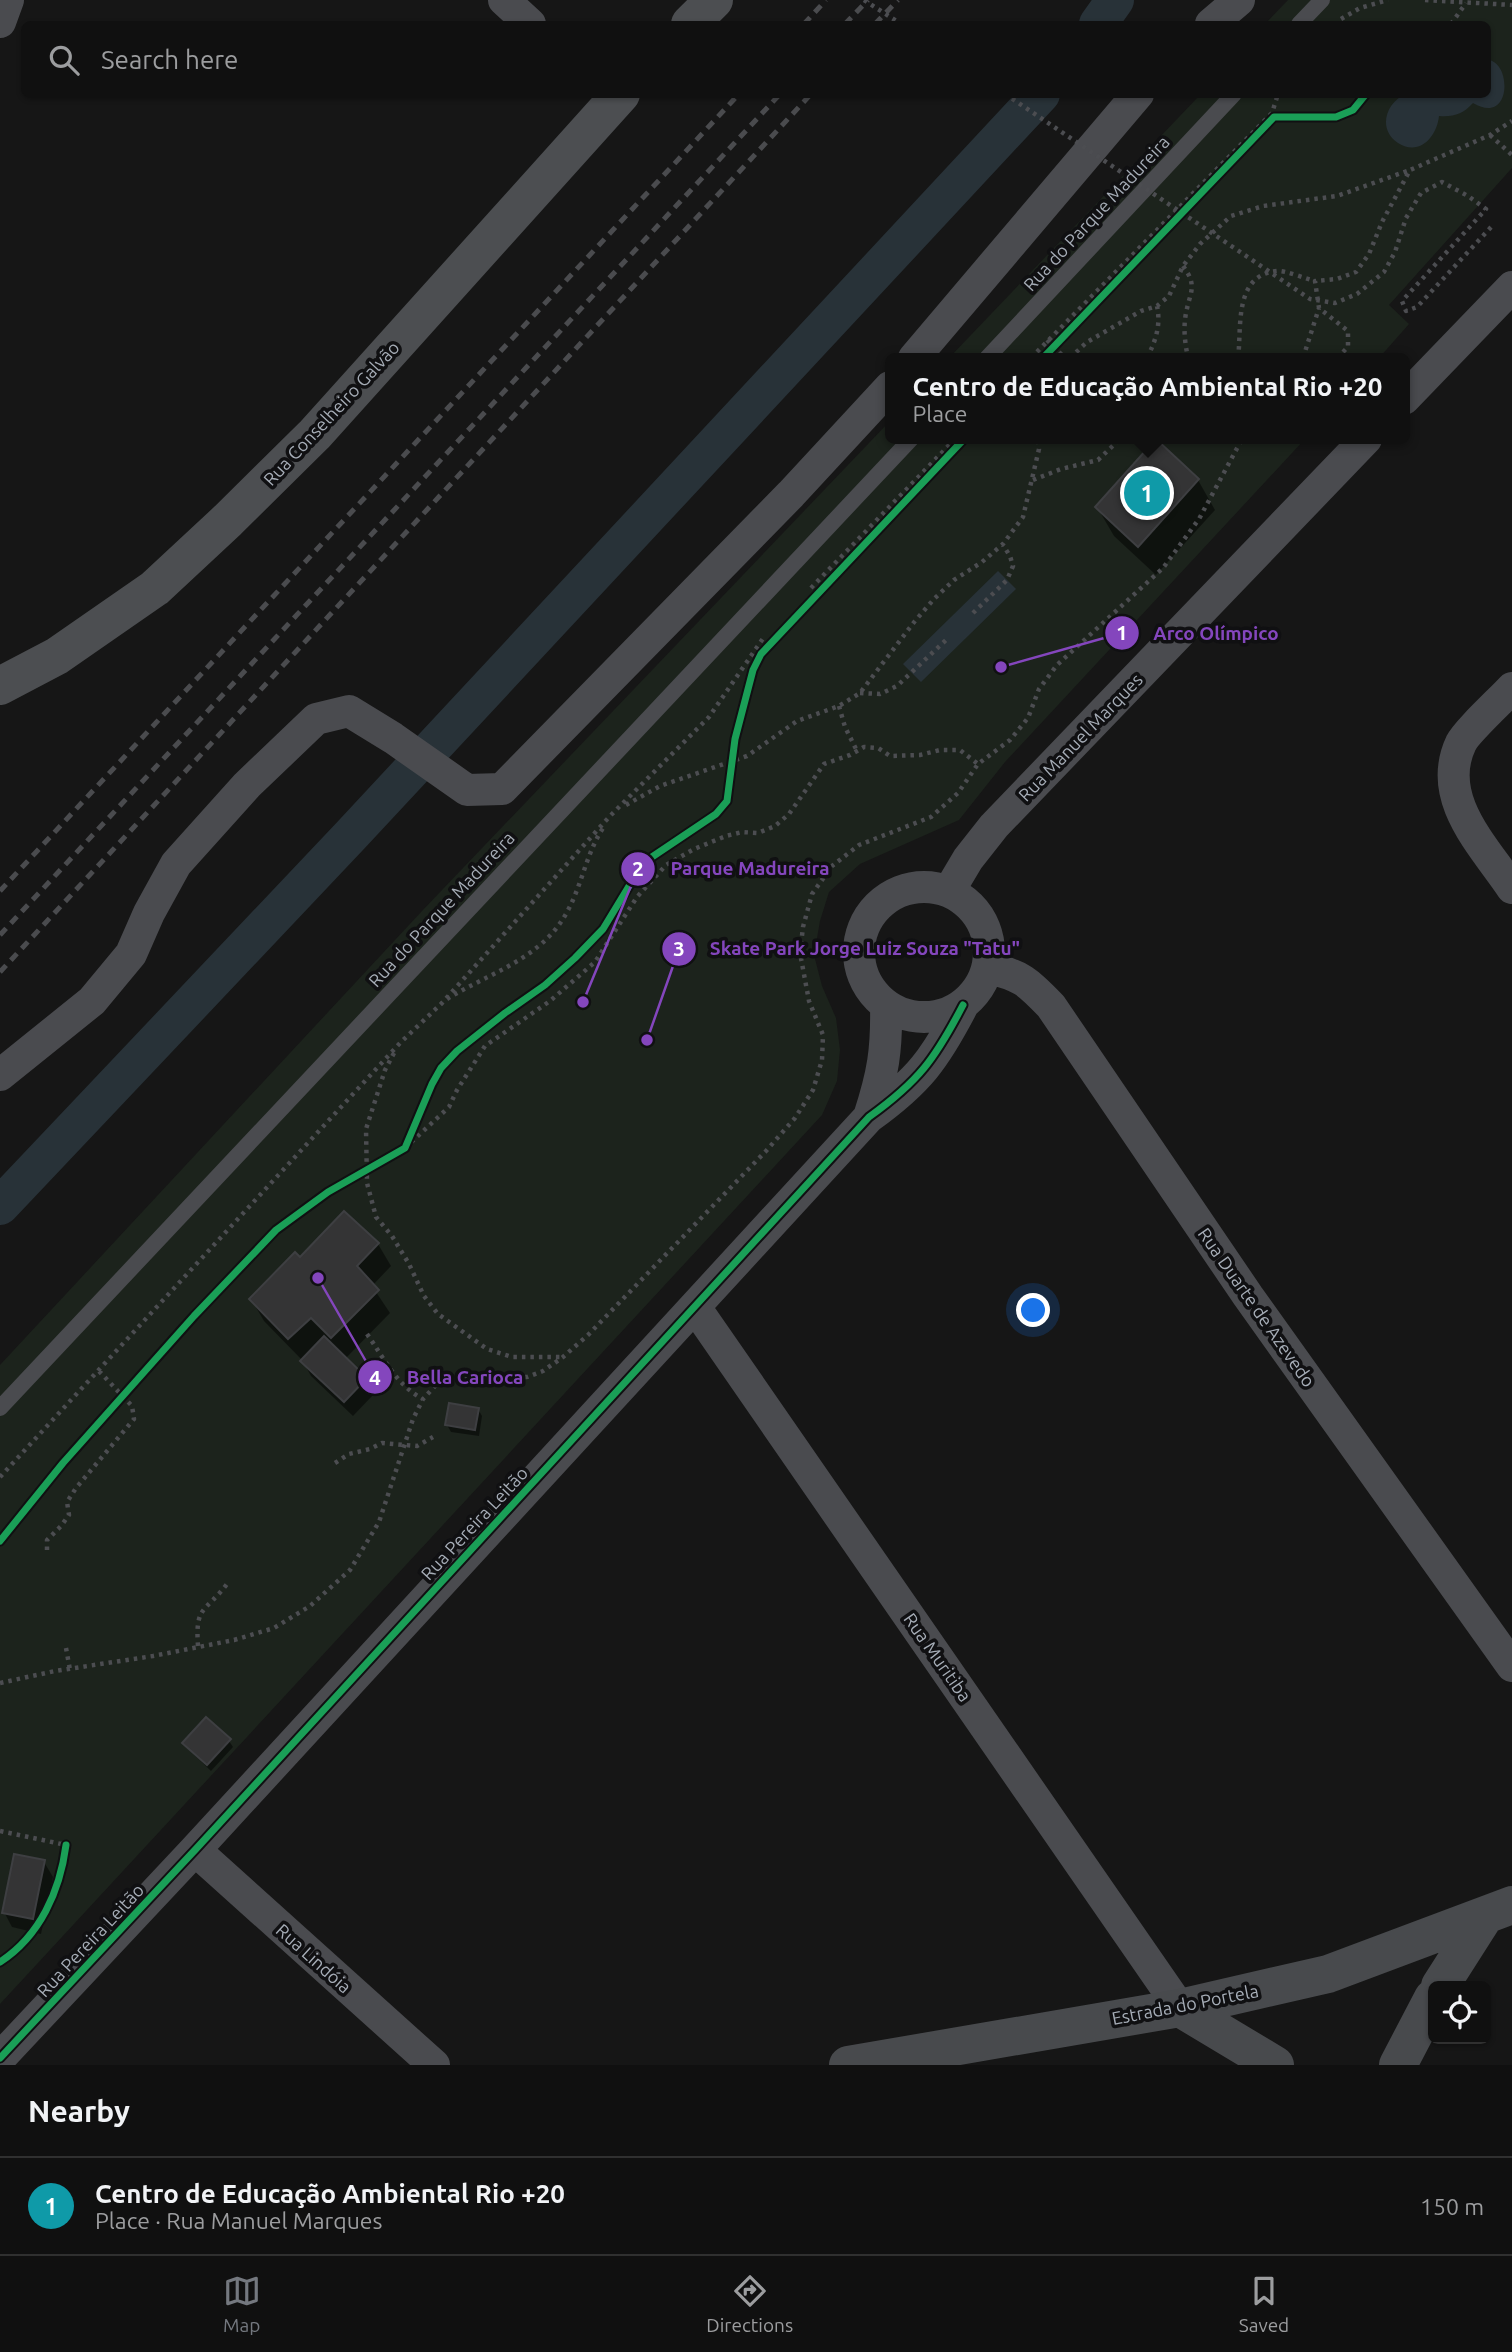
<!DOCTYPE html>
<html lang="en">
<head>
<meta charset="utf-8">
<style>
  :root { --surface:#101010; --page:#1e1e1e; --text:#f1f3f6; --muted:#9c9d9f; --line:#303030; --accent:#74787f }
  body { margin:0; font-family:Ubuntu,sans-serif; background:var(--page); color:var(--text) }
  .controls { position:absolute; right:21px; bottom:21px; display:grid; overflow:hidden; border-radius:10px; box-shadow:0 2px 5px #0004 }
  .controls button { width:63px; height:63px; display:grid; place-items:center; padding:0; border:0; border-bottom:2px solid var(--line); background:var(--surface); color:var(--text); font:35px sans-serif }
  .you { position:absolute; left:1034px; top:1311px; width:24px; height:24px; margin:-18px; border:5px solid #fff; border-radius:50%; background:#1a73e8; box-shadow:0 0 0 10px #1a73e833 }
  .badge { display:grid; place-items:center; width:46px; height:46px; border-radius:50%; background:var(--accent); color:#fff; font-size:23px; font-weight:700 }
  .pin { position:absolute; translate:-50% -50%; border:4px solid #fff; box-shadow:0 2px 7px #0006 }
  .popup { position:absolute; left:885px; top:353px; width:525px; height:91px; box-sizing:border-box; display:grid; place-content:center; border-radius:10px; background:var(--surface); filter:drop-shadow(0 2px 5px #0005); font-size:23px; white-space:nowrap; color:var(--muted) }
  .popup b { font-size:26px; color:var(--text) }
  .popup::after { content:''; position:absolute; left:50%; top:100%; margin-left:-14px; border:14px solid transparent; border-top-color:var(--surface) }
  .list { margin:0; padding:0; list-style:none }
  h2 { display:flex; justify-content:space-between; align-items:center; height:91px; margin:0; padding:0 28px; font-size:30px }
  h2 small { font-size:23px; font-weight:400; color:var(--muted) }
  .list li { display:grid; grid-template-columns:46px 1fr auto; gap:21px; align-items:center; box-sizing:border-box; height:98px; padding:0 28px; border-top:2px solid var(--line) }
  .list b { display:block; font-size:26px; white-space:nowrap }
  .list p { margin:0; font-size:23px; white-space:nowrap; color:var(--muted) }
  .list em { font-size:23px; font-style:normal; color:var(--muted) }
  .icon { flex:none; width:38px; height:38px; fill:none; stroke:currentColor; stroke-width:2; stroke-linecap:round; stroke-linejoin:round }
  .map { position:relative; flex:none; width:1512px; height:2065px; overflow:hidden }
  .search { position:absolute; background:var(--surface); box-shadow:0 2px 5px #0004; left:21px; right:21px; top:21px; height:77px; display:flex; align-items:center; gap:18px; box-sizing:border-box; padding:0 24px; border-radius:10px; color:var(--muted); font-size:26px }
  .sheet { height:189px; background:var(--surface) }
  nav { display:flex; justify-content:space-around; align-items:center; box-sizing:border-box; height:98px; border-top:2px solid var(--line); background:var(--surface); font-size:19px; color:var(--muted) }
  nav a { display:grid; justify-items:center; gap:4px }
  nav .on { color:var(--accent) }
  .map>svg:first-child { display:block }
</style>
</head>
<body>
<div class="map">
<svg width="1512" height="2065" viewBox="0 0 1512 2065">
  <rect width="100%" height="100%" fill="#161616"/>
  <path fill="#1c231c" d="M 1288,0 L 1512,0 L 1512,168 L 1389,305 L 1409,324 L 1379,358 L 949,358 L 1200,95 L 1488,94 L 1488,24 L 1265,24 Z
    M 890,421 L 890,439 L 1305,439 L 1005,762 L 959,820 L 860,864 L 829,892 L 820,921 L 814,955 L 822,986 L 836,1018 L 840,1050 L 837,1081 L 822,1115 L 0,2004 L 0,1365 L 422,911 Z"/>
  <path fill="#283238" d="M 1488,60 C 1512,62 1512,126 1473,103 C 1463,114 1454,117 1439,116 C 1437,136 1420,157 1398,143 C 1377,129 1386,102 1406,94 L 1488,94 Z
    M 998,571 L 1016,589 L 921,682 L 903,664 Z"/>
  <path fill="#0007" d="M 1156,442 L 1198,480 L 1215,510 L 1156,575 L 1114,536 L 1097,507 Z
    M 378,1244 L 391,1266 L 372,1286 L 390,1313 L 345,1359 L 366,1379 L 374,1394 L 353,1416 L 311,1376 L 302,1360 L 264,1321 L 251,1299 L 300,1260 Z
    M 478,1409 L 482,1416 L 479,1436 L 451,1432 L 447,1425 Z
    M 229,1741 L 233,1747 L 211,1771 L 189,1750 L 185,1743 Z
    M 44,1862 L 53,1877 L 41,1934 L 12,1927 L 4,1912 Z"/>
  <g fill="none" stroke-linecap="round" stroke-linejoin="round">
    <path stroke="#283238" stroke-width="38" d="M 1098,24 L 1115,0
      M 0,1206 L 352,834 L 1041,94"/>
  </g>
  <path fill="#343435" stroke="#3e3f42" stroke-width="2" d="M 1156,439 L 1199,479 L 1138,547 L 1095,507 Z
    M 344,1211 L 379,1243 L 357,1266 L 379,1290 L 331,1338 L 311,1318 L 288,1339 L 249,1299 L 295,1252 L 300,1257 Z
    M 324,1336 L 367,1378 L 344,1402 L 300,1361 Z
    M 449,1403 L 479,1408 L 475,1430 L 445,1425 Z
    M 206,1717 L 231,1739 L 207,1765 L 182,1743 Z
    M 14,1854 L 45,1860 L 33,1919 L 2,1913 Z"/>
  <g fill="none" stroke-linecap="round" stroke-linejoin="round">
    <path stroke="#4c4d51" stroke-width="4.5" stroke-dasharray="3.5 5" stroke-linecap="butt" d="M 1425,0 L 1512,5
      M 1341,19 L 1360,8 L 1388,0
      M 1451,24 L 1466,3
      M 1490,135 L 1512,155
      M 1183,266 C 1198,286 1190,292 1186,313 C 1183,329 1185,343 1188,358
      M 1047,340 L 1065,358
      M 1031,358 L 1272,113 L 1278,94
      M 1070,358 L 1087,342 L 1141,311 L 1157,306 L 1169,296 L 1183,266 L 1200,244 L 1231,216 L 1263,206 L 1337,196 L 1410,170
      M 1147,358 C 1156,340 1161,325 1157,306
      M 1238,358 C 1242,328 1233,275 1277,271 C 1285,270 1306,279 1315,281
      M 1303,358 L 1319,308
      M 1337,358 L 1348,347 L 1348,331 L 1319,308 L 1315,281 L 1337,279 L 1356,272 L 1369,254 L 1382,222 L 1410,170 L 1490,135 L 1512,121
      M 1033,480 L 1061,469 L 1098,460 L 1120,439
      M 811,588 L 955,439
      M 973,613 L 1007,580 L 1013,566 L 1010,556 L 1003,545
      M 860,693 L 880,694 L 897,686 L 946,640
      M 839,706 L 845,727 L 857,751
      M 626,805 L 660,786 L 747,756 L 797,721 L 839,706 L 860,693 L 915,621 L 934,599 L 954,580 L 982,562 L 1003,544 L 1023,517 L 1039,449 L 1038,439
      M 447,999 C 489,973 542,959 567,912 C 582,885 586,854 603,828
      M 394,1053 L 385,1070 L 366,1129 L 367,1183 L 376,1217 L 392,1236 L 409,1264 L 424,1296 L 438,1314 L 487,1349 L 512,1357 L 561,1357
      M 405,1148 L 449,1107 L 457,1090 L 485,1046 L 550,1001 L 595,962 L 637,897 L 666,865 L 694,849 L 726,836 L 742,832 L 758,833 L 775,826 L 789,814 L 824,764 L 850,755 L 864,747 L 878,748 L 890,756 L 920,755 L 940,750 L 960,750 L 978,764
      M 367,1334 C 384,1358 396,1385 423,1399
      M 335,1463 L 349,1454 L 370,1449 L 382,1443 L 417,1446 L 433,1437
      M 0,1477 L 400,1043 L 442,1003 L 610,816 L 709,717 L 764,637
      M 47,1550 L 47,1540 L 61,1526 L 69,1515 L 67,1502 L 76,1488 L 134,1419 L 132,1406 L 98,1370
      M 198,1646 C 195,1605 205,1613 227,1584
      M 66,1648 L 70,1670
      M 0,1683 L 55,1671 L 153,1656 L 234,1640 L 274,1628 L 310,1606 L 350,1570 L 379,1522 L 413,1419 L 423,1399 L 436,1385 L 456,1379 L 527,1377 L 543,1371 L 563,1357 L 588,1335 L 766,1151 L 795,1118 L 813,1090 L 822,1060 L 823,1035 L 809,1001 L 800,953 L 803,927 L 812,894 L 832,866 L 859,845 L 931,817 L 958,793 L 978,764 L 1010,740 L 1028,718 L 1039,689 L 1057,665 L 1163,568 L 1199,519 L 1242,439
      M 0,1831 L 66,1845"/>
    <path stroke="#4a4b4f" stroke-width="16" d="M 1299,24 L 1322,0
      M 987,358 L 1234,94
      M 0,1408 L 911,439"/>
    <path stroke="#4a4b4f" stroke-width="32" d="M 504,0 L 530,24
      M 0,22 L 8,0
      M 1211,24 L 1239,0
      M 914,358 L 1138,94
      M 1404,399 L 1512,287
      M 1512,688 C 1501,700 1467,731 1461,743 C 1435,798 1483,845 1512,888
      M859 952a65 65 0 1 1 130 0a65 65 0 1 1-130 0Z
      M 949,891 L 968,859 L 994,826 L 1366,439
      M 988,968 C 1021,975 1028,982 1051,1006 L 1248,1296 L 1512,1666
      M 0,1075 L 92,1001 L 131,954 L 149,913 L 176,864 L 247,785 L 316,719 L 349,711 L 393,738 L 467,790 L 502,789 L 791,494 L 890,387
      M 869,1117 C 883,1074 887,1050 886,1005
      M 695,1307 L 1180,2008
      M 195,1850 L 434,2065
      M 0,2058 L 195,1850 L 869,1117 C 919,1081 935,1059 963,1005"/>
    <path stroke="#484a4d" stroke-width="38" d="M 1440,1986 L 1484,1917
      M 1180,2008 L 1275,2065
      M 848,2065 L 1180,2008 L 1328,1974 L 1512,1905
      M 1398,2065 L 1433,1998"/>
    <path stroke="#4c4e51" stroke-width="38" d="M 690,24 L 714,0
      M 0,686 L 57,656 L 155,588 L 228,520 L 315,434 L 621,94"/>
    <path stroke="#4a4b4e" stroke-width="5" stroke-dasharray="9 7" stroke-linecap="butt" d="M 804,24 L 826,0
      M 845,24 L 868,0
      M 875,24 L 898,0
      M 0,891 L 739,94
      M 0,935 L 780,94
      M 0,972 L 811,94"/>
    <path stroke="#4c4d51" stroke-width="4.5" stroke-dasharray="3.5 5" stroke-linecap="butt" d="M 864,0 L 901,24
      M 1005,94 L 1310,299 L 1335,303 L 1357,294 L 1384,272 L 1395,252 L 1406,218 L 1421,193 L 1442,182 L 1468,196 L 1486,209 L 1402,301 L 1406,311 L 1417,307 L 1493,225"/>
    <g stroke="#101012" stroke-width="11">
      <path id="cycleway" d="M 1043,358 L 1274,117 L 1336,117 L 1353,110 L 1366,94
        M 0,1541 L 63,1463 L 194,1316 L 276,1230 L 328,1192 L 405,1148 L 432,1084 L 441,1068 L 457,1051 L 505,1013 L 545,985 L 575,958 L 603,929 L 643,863 L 716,814 L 727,801 L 735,739 L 753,670 L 761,654 L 964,439
        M 0,1962 C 40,1936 60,1891 66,1845
        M 0,2058 L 195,1850 L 869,1117 C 919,1081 935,1059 963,1005"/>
    </g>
    <use href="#cycleway" stroke="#1a9f57" stroke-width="7"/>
  </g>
  <g text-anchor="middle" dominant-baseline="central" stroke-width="7" stroke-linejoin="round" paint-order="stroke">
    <g font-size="18" fill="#a6adb7" stroke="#101012">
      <text transform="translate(1096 213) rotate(-47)">Rua do Parque Madureira</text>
      <text transform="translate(331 413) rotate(-47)">Rua Conselheiro Galvão</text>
      <text transform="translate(1080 737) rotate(-46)">Rua Manuel Marques</text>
      <text transform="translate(441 909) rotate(-47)">Rua do Parque Madureira</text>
      <text transform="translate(1257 1307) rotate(55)">Rua Duarte de Azevedo</text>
      <text transform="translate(474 1523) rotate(-47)">Rua Pereira Leitão</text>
      <text transform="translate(938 1657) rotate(55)">Rua Muritiba</text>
      <text transform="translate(90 1940) rotate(-47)">Rua Pereira Leitão</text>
      <text transform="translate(314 1958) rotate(42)">Rua Lindóia</text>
      <text transform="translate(1185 2004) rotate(-11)">Estrada do Portela</text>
    </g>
  </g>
  <path fill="none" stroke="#8446bd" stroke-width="2.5" d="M1001 667L1122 633M583 1002L638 869M647 1040L679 949M318 1278L375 1377"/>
  <g fill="#8446bd" stroke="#101012" stroke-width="2.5">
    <circle cx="1001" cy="667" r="7"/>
    <circle cx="583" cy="1002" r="7"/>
    <circle cx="647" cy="1040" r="7"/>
    <circle cx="318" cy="1278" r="7"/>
    <circle cx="1122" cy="633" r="18"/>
    <circle cx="638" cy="869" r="18"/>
    <circle cx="679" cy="949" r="18"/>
    <circle cx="375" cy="1377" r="18"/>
  </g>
  <g font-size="21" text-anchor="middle" font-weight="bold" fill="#fff">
    <text x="1122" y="640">1</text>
    <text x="638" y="876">2</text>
    <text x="679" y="956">3</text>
    <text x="375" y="1385">4</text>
  </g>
  <g font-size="19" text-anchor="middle" font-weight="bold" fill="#8446bd" stroke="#101012" stroke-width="7" stroke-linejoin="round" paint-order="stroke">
    <text x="1216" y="640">Arco Olímpico</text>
    <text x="750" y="875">Parque Madureira</text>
    <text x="865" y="955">Skate Park Jorge Luiz Souza "Tatu"</text>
    <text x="465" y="1384">Bella Carioca</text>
  </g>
</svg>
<div class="controls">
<button><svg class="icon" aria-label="locate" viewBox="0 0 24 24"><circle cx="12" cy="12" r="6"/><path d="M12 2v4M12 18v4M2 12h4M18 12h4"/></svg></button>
</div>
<div class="you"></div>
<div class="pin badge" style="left:1147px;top:493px;background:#0f9aa8">1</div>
<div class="popup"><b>Centro de Educação Ambiental Rio +20</b>Place</div>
<div class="search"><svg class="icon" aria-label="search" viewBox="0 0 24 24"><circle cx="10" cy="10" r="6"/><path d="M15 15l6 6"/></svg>Search here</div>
</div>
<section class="sheet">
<h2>Nearby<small></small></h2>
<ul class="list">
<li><span class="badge" style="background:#0f9aa8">1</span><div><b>Centro de Educação Ambiental Rio +20</b><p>Place · Rua Manuel Marques</p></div><em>150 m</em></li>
</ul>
</section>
<nav>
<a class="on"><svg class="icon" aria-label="map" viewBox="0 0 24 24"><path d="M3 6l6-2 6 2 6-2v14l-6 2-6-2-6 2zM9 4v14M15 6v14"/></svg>Map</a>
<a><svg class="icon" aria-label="directions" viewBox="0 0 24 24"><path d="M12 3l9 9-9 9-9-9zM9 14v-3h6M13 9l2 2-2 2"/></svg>Directions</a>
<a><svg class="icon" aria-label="saved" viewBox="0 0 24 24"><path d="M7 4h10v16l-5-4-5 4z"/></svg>Saved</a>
</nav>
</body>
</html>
